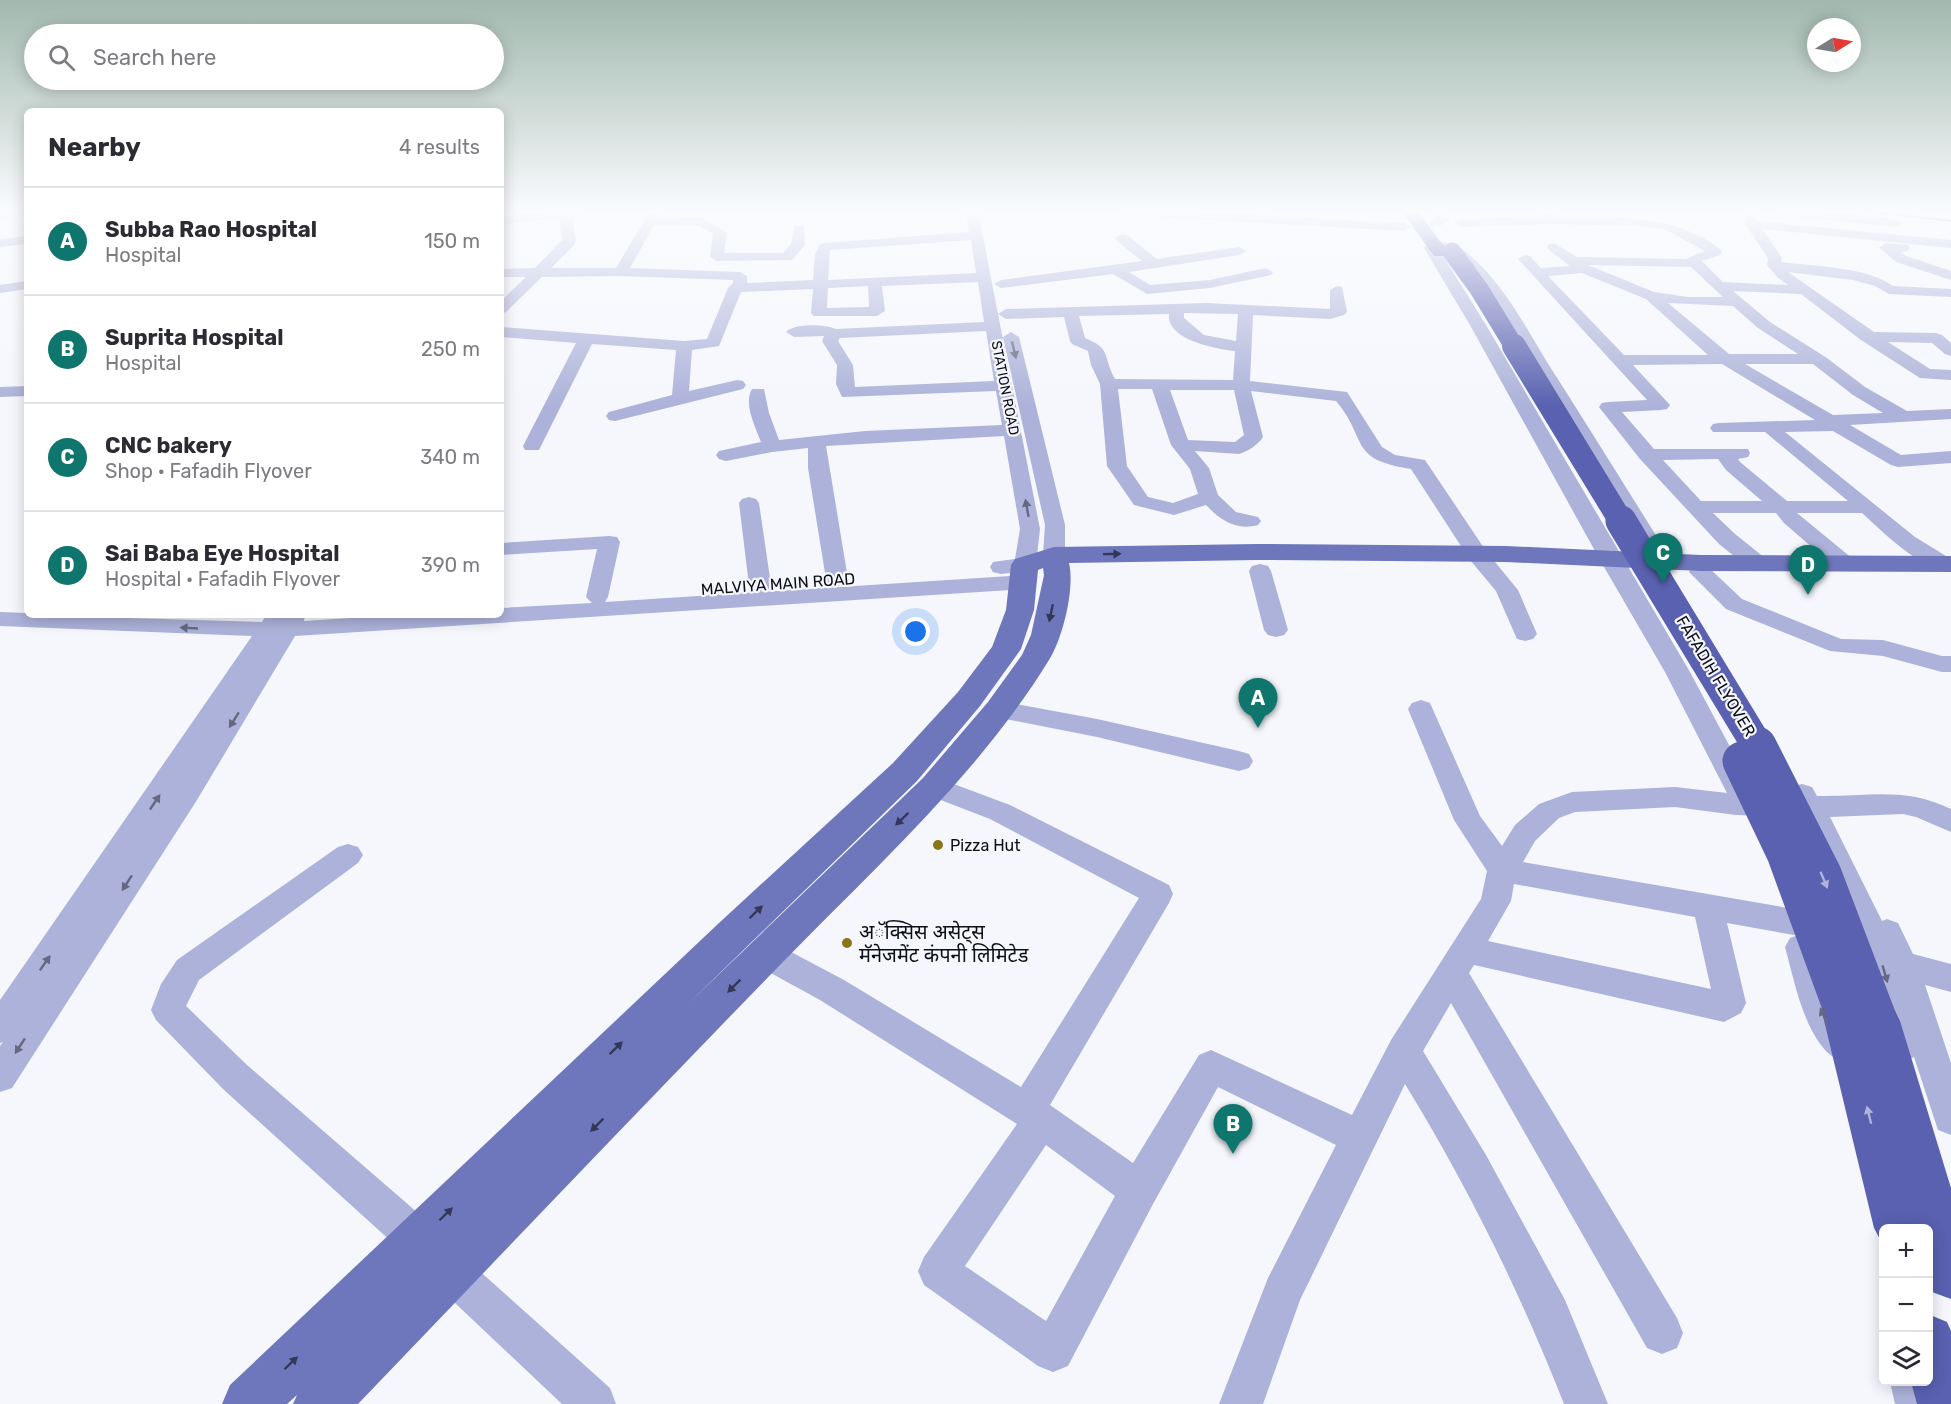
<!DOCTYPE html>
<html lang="en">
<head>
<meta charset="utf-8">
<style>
  :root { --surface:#fff; --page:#f7f7f7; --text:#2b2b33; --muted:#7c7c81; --line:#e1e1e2; --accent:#0f766e }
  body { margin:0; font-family:Rubik,"Noto Sans Devanagari",sans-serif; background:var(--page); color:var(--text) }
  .controls { position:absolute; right:18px; bottom:18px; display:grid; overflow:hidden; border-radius:9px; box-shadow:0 3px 15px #0003 }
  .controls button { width:54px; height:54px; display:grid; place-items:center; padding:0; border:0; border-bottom:2px solid var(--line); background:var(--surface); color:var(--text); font:30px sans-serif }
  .compass { position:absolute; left:1807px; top:18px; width:54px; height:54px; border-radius:50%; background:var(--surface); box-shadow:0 3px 15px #0003; rotate:79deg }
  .you { position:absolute; left:916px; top:632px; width:21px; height:21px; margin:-15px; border:4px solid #fff; border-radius:50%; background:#1a73e8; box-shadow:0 0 0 9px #1a73e833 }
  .badge { display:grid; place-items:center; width:39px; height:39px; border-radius:50%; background:var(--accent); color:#fff; font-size:20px; font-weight:700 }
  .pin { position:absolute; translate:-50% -50px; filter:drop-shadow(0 2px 3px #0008) }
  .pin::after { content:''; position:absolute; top:32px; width:21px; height:18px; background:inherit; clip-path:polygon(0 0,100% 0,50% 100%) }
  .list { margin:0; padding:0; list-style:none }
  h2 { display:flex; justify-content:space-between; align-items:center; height:78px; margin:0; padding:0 24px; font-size:26px }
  h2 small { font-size:20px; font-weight:400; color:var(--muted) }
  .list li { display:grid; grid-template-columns:39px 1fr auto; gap:18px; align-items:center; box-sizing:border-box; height:108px; padding:0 24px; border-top:2px solid var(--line) }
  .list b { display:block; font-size:22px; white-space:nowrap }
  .list p { margin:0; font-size:20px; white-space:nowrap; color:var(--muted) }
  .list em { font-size:20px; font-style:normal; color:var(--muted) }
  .icon { flex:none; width:33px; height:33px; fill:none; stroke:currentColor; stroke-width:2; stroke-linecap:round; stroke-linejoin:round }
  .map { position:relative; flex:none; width:1951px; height:1404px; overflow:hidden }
  .search { position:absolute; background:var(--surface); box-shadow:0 3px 15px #0003; left:24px; top:24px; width:480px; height:66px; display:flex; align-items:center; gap:15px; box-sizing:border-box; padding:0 21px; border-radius:33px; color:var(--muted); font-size:22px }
  .panel { position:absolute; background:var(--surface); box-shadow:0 3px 15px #0003; left:24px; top:108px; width:480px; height:510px; border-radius:9px }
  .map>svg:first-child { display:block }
</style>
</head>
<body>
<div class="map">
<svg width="1951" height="1404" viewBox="0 0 1951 1404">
  <rect width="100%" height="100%" fill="#f5f7fd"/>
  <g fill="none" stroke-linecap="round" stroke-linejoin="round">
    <path fill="#acb2d9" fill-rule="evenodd" d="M 0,211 L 27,211 L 27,214 L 0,219 Z
      M 552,211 L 584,211 L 582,214 L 572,216 L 576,240 L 574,245 L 551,268 L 616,268 L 650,211 L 662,211 L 658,217 L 703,218 L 727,233 L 724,253 L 783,253 L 791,244 L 794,226 L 804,226 L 805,245 L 792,260 L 717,261 L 710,257 L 713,234 L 700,226 L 654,225 L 630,268 L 740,272 L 747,276 L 747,283 L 813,280 L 815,254 L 820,244 L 825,243 L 969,232 L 966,211 L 978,211 L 998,314 L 1006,309 L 1207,303 L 1330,309 L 1330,290 L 1337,286 L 1342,287 L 1347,312 L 1344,315 L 1330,319 L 1253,315 L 1250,381 L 1347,392 L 1382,447 L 1395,455 L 1425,460 L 1486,551 L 1518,590 L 1537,634 L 1533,639 L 1525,641 L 1517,639 L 1496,591 L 1470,560 L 1411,469 C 1347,459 1369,440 1336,401 L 1251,391 L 1263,437 C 1258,445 1248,451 1239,454 L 1195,451 L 1209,468 L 1218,495 L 1236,512 L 1258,517 L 1261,521 L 1258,525 C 1236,531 1220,520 1206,505 L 1174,515 L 1134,505 L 1107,466 L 1100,384 L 1091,365 L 1088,351 L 1072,344 L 1070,341 L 1064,317 L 1006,319 L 998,314 L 1040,529 L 1036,565 L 1033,570 L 1001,574 L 993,572 L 990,567 L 993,562 L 1015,559 L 1020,529 L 1004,436 L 826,446 L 848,579 L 845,584 L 837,586 L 829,584 L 826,579 L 808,468 L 808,448 L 772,452 L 726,461 L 719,459 L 716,455 L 719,451 L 761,442 C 756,428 743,404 752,389 L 764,389 L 769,413 L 779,440 L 865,431 L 1002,425 L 996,391 L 842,397 L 836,384 L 837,365 L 822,341 L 824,336 L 794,337 L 786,332 C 794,323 825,324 836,329 L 984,322 L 978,282 L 882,286 L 885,311 L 877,316 L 814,316 L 811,313 L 813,289 L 741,292 L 719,346 L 692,350 L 689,391 L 737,380 L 743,381 L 746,385 L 743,389 L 615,421 L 609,420 L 606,416 L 609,412 L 672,395 L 676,350 L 592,344 L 539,450 L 525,450 L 523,446 L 576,343 L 501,337 L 501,327 L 684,341 L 707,339 L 728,288 L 733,283 L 733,280 L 620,276 L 542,277 L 506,312 L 501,314 L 501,301 L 526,277 L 501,277 L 501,269 L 535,268 L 562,240 L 559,217 L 501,225 L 501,217 ZM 971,240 L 976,273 L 828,280 L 830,250 ZM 868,286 L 869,307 L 827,308 L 828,288 ZM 1184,313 L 1238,314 L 1236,341 L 1204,335 L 1184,318 ZM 1169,314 C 1166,340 1217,349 1235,351 L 1233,380 L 1115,379 C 1102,355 1112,349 1085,338 L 1079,316 ZM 986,331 L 994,381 L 855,387 L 853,365 L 838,341 L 840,338 ZM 1118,389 L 1152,389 L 1171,445 L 1190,469 L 1198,494 L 1173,503 L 1148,497 L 1127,466 ZM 1170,390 L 1234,390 L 1244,435 L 1235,442 L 1188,440 Z
      M 1115,211 L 1181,211 L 1404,223 L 1411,227 L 1404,231 L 1121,215 Z
      M 1432,211 L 1444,211 L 1449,220 L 1440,226 L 1430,226 L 1429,223 L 1436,218 Z
      M 1535,211 L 1548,211 L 1555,216 L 1562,217 C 1618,218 1673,213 1720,249 L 1722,252 L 1720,255 L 1702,261 L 1723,282 L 1788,285 L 1777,277 L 1767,265 L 1768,258 L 1745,224 L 1744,211 L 1756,211 L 1756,221 L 1951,240 L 1951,248 L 1762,229 L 1782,258 L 1781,262 C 1812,266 1868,267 1893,286 L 1951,289 L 1951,297 L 1889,294 L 1875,286 L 1853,280 L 1788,272 L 1874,332 L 1936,333 L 1942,335 L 1951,343 L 1951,356 L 1945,354 L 1932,343 L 1888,342 L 1930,369 L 1951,370 L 1951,380 L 1920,378 L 1861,340 L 1801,294 L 1733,291 L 1770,322 L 1827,358 L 1865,387 L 1907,411 L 1951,409 L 1951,419 L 1850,425 L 1901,455 L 1951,451 L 1951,463 L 1898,467 L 1891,465 L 1833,431 L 1785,432 L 1915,537 L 1951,559 L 1951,569 C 1925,575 1881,530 1862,513 L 1797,513 L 1853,559 L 1856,564 L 1853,569 L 1845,571 L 1837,569 L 1784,523 L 1776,513 L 1713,513 L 1735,534 L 1765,558 L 1768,563 L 1765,568 L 1757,570 L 1749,568 L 1719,544 L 1640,459 L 1599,407 L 1602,403 L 1608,402 L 1647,400 L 1518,259 L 1525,255 L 1530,256 L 1541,268 L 1570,266 L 1549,250 L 1547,247 L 1549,244 L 1554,243 L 1577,257 L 1686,259 L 1705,251 L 1664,229 L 1639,226 L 1551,224 L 1460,227 L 1454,223 L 1460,219 L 1540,217 ZM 1588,265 L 1691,267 L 1723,297 L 1688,297 L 1654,292 ZM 1582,273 L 1646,299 L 1708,355 L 1624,355 L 1548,276 ZM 1668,303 L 1733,306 L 1758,328 L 1798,354 L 1729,354 ZM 1722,364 L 1815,420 L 1719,423 L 1713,424 L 1710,428 L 1713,432 L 1765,432 L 1848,501 L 1787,501 L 1740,462 L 1738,459 L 1748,457 L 1750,453 L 1748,449 L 1654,449 L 1622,412 L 1661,410 L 1667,409 L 1670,405 L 1633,365 ZM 1745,364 L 1813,364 L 1853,395 L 1883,413 L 1833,415 ZM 1718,459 L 1726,470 L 1762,501 L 1701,501 L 1663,460 Z
      M 1774,211 L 1813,211 L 1896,219 L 1902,223 L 1896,227 L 1780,215 Z
      M 1122,234 L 1127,235 L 1157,259 L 1239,247 L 1246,251 L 1239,255 L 1129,272 L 1150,285 L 1210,280 L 1266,268 L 1273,272 L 1271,275 L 1210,288 L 1147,294 L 1113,274 L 1001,288 L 994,284 L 1001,280 L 1142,261 L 1117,241 L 1115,238 Z
      M 27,236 L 27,244 L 0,247 L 0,239 Z
      M 1434,240 C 1445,243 1454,243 1466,252 C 1501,280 1524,324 1547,362 C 1584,420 1620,478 1657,537 L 1653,541 L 1646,543 L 1639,541 L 1495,305 L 1469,271 L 1440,246 L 1438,248 L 1486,325 L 1690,672 L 1752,788 L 1748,795 L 1789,796 L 1792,787 L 1802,784 L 1812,787 L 1817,796 C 1867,797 1904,786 1951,809 L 1951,832 L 1916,817 L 1903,814 L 1830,817 L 1882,921 L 1887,919 L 1898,923 L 1913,954 L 1951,964 L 1951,992 L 1925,985 L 1951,1063 L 1951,1135 L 1938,1130 L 1914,1057 L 1901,1064 L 1889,1059 C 1877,1034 1877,1005 1870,978 C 1853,922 1830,868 1801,817 L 1736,815 L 1675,807 L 1575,812 L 1559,818 L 1535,841 L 1523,862 L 1794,909 L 1805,913 L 1810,922 L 1805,931 L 1794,935 L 1727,923 L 1746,1003 L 1741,1013 L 1724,1022 L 1474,965 L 1469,973 L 1677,1318 L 1683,1333 L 1677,1348 L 1662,1354 L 1647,1348 L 1451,1003 L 1423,1051 L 1486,1155 L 1565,1300 L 1608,1404 L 1564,1404 C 1521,1294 1467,1185 1405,1084 L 1300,1300 L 1263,1404 L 1219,1404 L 1268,1278 L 1336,1145 L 1218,1087 L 1153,1204 L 1068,1366 L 1053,1372 L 1038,1366 L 924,1285 L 918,1271 L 924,1257 L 1017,1124 L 820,1000 L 754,964 L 749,954 L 754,944 L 765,940 L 776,944 L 844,980 L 1021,1087 L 1139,898 L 990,819 L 925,794 L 921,787 L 925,780 L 935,777 L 1010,805 L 1169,885 L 1173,894 L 1169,903 L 1050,1105 L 1133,1163 L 1199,1055 L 1211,1050 L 1352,1115 L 1391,1040 L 1481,899 L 1487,871 L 1454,820 L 1408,709 L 1412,703 L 1421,700 L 1430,703 L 1480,816 L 1502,846 L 1515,825 L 1539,804 L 1572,792 L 1675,787 L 1727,793 L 1665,672 L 1600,560 L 1470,325 L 1424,248 L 1429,241 ZM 1514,884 L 1695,917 L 1711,989 L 1488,941 L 1511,901 ZM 1046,1145 L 1115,1196 L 1046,1321 L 965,1266 Z
      M 1886,243 L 1908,245 L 1910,248 L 1908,251 L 1901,252 L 1906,256 L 1951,271 L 1951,280 L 1896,262 L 1879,247 Z
      M 27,281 L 27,289 L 0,293 L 0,285 Z
      M 1011,332 L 1019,337 L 1065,525 L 1065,555 L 1062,560 L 1054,561 L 1046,560 L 1043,555 L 1045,525 L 1003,337 Z
      M 27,386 L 27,396 L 0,397 L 0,387 Z
      M 749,497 L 756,499 L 759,503 L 771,585 L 768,590 L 760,592 L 752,590 L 749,585 L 739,503 L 742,499 Z
      M 609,536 L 617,537 L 620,542 L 608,597 L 605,602 L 1024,575 L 1032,577 L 1035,582 L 1032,587 L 1024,589 L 295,636 L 197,800 L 12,1088 L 0,1092 L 0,1046 L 3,1042 L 0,1043 L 0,1000 L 252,636 L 0,626 L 0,612 L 27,613 L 27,615 L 262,622 L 266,615 L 305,615 L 304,621 L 396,615 L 501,615 L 501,608 L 592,603 L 586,597 L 597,549 L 501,555 L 501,543 Z
      M 1260,564 L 1268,566 L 1271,571 L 1288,630 L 1284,635 L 1276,637 L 1268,635 L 1264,630 L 1249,571 L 1252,566 Z
      M 1700,565 L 1708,567 L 1742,599 L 1841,639 L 1883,640 L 1942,656 L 1951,656 L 1951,672 L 1942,672 L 1883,656 L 1830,651 L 1726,609 L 1689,572 L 1692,567 Z
      M 999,701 L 1097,719 L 1239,751 L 1249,754 L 1253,761 L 1249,768 L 1239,771 L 1097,737 L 990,716 L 986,710 L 990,704 Z
      M 348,844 L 358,847 L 363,855 L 358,863 L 199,980 L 186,1006 L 247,1065 L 433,1226 L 439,1240 L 433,1254 L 419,1260 L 405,1254 L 223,1089 L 156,1020 L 151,1010 L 161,984 L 177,960 L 338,847 Z
      M 1801,934 L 1812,938 L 1817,947 L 1838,1011 L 1856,1036 L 1861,1047 L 1856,1058 L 1844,1063 C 1806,1049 1795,982 1785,947 L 1790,938 Z
      M 451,1252 L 465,1258 L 610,1388 L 616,1404 L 562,1404 L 437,1286 L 431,1272 L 437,1258 Z
      M 1928,1372 L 1939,1404 L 1895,1404 L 1890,1382 L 1928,1382 Z"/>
    <path fill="#6e77bb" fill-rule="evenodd" d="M 1402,211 L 1418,211 L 1442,244 L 1440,248 L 1428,248 Z
      M 1257,544 L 1506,546 L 1701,555 L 1951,556 L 1951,572 L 1701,571 L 1506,562 L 1257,560 L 1069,563 C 1075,588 1063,638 1049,660 C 977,777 873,869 778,967 C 637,1112 498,1258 358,1404 L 293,1404 L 297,1395 L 287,1404 L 222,1404 L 230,1385 L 719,923 L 893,763 L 958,692 L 992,647 L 1006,610 L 1011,565 L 1015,559 L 1054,547 ZM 1043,568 L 1044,575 L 1031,635 L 1022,655 L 988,702 L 923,778 L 688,1004 L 917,781 L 980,706 L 1021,649 L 1034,610 L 1038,570 Z"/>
    <path fill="#5961b0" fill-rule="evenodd" d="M 1434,239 C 1442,241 1444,246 1449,252 L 1446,256 L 1434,256 L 1425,244 L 1428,240 Z
      M 1844,993 L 1859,998 L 1863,1007 L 1878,1002 L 1893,1007 L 1900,1021 L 1951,1188 L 1951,1299 L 1932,1292 L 1928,1282 L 1928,1228 L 1884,1228 L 1884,1247 L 1874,1228 L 1822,1012 L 1829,998 Z
      M 1928,1314 L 1947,1322 L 1951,1331 L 1951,1404 L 1917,1404 L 1911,1382 L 1928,1382 Z"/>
    <path stroke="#4a4c54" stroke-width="2" d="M 1866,211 L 1951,221"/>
    <path stroke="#5961b0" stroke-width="19" d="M 1452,252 L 1479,289 L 1515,348"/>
    <path stroke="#5961b0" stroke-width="24" d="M 1514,346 L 1622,523"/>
    <path stroke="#5961b0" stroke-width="31" d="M 1621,521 L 1758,747"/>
    <path stroke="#5961b0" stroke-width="39" d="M 1757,746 L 1822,874 L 1878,1021
      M 1742,761 L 1786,853 L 1844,1012"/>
  </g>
  <defs><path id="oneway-solid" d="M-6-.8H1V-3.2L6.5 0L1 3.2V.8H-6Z" transform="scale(1.5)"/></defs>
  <g fill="#646882">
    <use href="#oneway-solid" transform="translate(1014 350) rotate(77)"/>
    <use href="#oneway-solid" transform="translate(1027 508) rotate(-100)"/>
    <use href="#oneway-solid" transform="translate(189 628) rotate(-177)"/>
    <use href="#oneway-solid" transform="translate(234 720) rotate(122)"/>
    <use href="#oneway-solid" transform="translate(155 802) rotate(-56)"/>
    <use href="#oneway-solid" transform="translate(127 883) rotate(123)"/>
    <use href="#oneway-solid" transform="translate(45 963) rotate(-55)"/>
    <use href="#oneway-solid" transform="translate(1885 974) rotate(74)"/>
    <use href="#oneway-solid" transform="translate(1824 1016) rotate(-115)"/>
    <use href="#oneway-solid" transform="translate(20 1046) rotate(123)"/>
  </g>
  <g fill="#333859">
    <use href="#oneway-solid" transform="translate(1112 554) rotate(-1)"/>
    <use href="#oneway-solid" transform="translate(1051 613) rotate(102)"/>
    <use href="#oneway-solid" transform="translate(902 819) rotate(136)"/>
    <use href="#oneway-solid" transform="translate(756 912) rotate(-44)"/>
    <use href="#oneway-solid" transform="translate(734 986) rotate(135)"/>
    <use href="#oneway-solid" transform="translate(616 1048) rotate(-44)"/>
    <use href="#oneway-solid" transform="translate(597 1125) rotate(135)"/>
    <use href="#oneway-solid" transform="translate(446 1214) rotate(-44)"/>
    <use href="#oneway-solid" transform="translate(291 1363) rotate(-44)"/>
  </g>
  <g fill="#afb4da">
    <use href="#oneway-solid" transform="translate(1824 880) rotate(67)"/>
    <use href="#oneway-solid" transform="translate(1869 1115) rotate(-104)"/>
  </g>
  <linearGradient id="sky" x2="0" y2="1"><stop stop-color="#a1b8ae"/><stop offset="0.52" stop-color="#fafbfe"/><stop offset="1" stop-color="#fafbfe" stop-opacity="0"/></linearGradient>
  <rect width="1951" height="407" fill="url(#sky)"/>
  <g fill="#8b7519" stroke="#f5f7fd" stroke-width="2">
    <circle cx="938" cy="845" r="6"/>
    <circle cx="847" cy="943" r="6"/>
  </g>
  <g text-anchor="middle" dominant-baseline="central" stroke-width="4.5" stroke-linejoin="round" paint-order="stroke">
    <g font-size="14" fill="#0c0e17" stroke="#f5f7fd">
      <text transform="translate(1005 388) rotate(79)">STATION ROAD</text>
    </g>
    <g font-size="16" fill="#0c0e17" stroke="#f5f7fd">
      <text transform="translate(778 584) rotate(-4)">MALVIYA MAIN ROAD</text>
      <text transform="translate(1716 676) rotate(59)">FAFADIH FLYOVER</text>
    </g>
    <g font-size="16" fill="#0c0e17" stroke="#f5f7fd" text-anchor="start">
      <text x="950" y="845">Pizza Hut</text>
    </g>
    <g font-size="20" fill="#0c0e17" stroke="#f5f7fd" text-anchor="start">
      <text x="859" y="932">अॅक्सिस असेट्स<tspan x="859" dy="23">मॅनेजमेंट कंपनी लिमिटेड</tspan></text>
    </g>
  </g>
</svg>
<div class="controls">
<button>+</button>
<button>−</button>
<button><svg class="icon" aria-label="layers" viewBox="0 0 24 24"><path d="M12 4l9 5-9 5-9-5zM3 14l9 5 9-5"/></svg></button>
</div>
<svg class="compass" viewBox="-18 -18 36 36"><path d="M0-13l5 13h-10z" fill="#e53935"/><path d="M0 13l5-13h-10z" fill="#7c7c81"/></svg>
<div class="you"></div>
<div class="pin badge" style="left:1258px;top:728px">A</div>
<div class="pin badge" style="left:1233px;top:1154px">B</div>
<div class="pin badge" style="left:1663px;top:583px">C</div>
<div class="pin badge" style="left:1808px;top:595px">D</div>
<div class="search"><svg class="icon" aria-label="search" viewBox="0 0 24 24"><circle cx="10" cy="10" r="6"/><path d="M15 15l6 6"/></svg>Search here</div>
<section class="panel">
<h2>Nearby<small>4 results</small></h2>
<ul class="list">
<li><span class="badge">A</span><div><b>Subba Rao Hospital</b><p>Hospital</p></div><em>150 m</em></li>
<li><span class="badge">B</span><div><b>Suprita Hospital</b><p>Hospital</p></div><em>250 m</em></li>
<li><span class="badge">C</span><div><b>CNC bakery</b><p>Shop · Fafadih Flyover</p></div><em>340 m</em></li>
<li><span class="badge">D</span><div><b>Sai Baba Eye Hospital</b><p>Hospital · Fafadih Flyover</p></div><em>390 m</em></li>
</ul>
</section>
</div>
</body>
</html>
